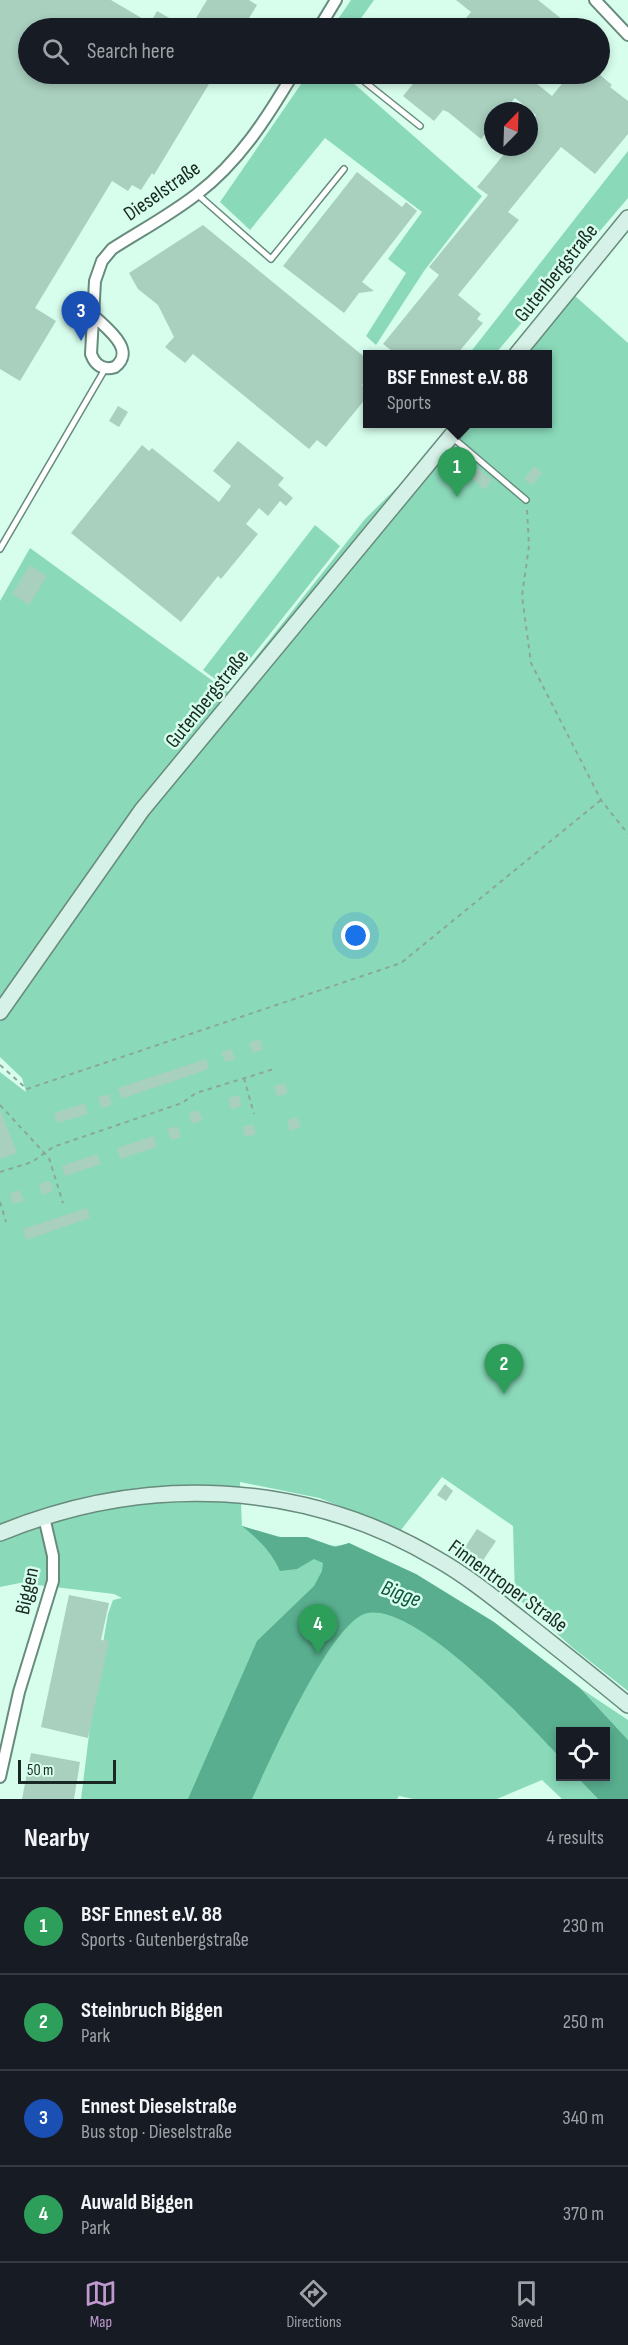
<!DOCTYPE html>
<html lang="en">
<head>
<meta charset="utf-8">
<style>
  :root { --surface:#171b24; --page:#242831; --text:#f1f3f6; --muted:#9ea1a6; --line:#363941; --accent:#bf9ace }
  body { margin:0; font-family:"Sofia Sans Condensed",sans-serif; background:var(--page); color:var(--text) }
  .controls { position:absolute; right:18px; bottom:18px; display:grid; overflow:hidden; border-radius:0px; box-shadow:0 3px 9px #0003 }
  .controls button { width:54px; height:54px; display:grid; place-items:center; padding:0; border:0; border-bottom:2px solid var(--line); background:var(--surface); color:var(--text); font:30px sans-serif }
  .compass { position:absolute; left:484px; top:102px; width:54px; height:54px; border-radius:50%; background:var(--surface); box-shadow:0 3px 9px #0003; rotate:23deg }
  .scale { position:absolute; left:18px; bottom:15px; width:98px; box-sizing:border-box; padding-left:6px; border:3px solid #192822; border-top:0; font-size:16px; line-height:21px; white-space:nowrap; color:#192822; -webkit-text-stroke:4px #d7feed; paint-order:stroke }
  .you { position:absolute; left:356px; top:936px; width:21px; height:21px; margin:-15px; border:4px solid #fff; border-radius:50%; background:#1a73e8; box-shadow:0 0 0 9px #1a73e833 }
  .badge { display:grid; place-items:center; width:39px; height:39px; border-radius:50%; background:var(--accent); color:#fff; font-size:20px; font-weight:700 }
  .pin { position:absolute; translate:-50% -50px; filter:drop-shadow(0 2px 3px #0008) }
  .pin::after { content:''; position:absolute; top:32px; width:21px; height:18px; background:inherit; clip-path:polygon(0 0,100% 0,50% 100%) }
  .popup { position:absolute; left:363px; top:350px; width:189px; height:78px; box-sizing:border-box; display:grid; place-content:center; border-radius:0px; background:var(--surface); filter:drop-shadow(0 2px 4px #0005); font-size:20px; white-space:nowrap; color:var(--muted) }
  .popup b { font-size:22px; color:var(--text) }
  .popup::after { content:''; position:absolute; left:50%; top:100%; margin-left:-12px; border:12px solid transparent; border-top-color:var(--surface) }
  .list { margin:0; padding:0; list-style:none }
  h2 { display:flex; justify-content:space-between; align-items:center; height:78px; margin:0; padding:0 24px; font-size:26px }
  h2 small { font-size:20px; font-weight:400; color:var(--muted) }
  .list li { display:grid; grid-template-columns:39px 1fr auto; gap:18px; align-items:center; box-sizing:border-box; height:96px; padding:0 24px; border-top:2px solid var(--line) }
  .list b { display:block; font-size:22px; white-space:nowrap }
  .list p { margin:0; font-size:20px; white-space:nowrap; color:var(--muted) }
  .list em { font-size:20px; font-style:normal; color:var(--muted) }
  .icon { flex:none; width:33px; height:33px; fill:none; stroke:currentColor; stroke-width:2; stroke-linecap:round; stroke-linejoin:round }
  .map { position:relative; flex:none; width:628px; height:1799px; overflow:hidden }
  .search { position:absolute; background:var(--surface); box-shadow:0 3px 9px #0003; left:18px; right:18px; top:18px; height:66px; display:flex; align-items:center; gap:15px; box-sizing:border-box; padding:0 21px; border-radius:33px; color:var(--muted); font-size:22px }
  .sheet { height:462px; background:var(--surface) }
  nav { display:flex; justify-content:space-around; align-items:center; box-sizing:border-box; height:84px; border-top:2px solid var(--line); background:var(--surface); font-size:16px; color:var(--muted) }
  nav a { display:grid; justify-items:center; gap:3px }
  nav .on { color:var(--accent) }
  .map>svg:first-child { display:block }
</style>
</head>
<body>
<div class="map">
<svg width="628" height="1799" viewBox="0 0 628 1799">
  <rect width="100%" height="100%" fill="#d7feed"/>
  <path fill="#8adaba" d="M 351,0 L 374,0 L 354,28 L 332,28 Z
    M 308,74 L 343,74 L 482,196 L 424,271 L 376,345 L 366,336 L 406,273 L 388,259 L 422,212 L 325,138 L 250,230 L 220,202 Z
    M 628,151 L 628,198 L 495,354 L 469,354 Z
    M 574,295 L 628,343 L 628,1691 L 573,1648 L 515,1596 L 513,1526 L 442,1477 L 401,1530 L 319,1498 L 240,1482 L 242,1526 C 260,1532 334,1553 349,1543 C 424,1577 492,1621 558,1671 L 549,1746 L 560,1758 L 560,1776 L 577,1777 L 598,1799 L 562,1799 L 542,1780 L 497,1799 L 413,1799 L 399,1796 L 397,1799 L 81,1799 L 94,1695 L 108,1614 L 113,1600 L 122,1598 L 114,1594 L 20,1583 L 0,1587 L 0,1072 L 26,1092 L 22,1078 L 0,1057 L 0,601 L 30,548 L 228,692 L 365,519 L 461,424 L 547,424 L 547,354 L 522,354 Z
    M 315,525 L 340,546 L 227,688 L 203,670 Z
    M 580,1688 L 628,1720 L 628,1740 L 625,1737 Z"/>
  <path fill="#58ae8e" d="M 242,1526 L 279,1537 L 307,1537 L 335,1547 L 349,1543 L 416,1574 L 494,1622 L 580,1688 L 628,1740 L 628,1799 L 598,1799 L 577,1777 L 606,1776 L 606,1732 L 560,1732 L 560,1758 C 531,1726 404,1589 360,1616 C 324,1638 271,1758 252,1799 L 188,1799 L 257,1641 L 314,1586 L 322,1571 L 323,1563 L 314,1559 L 297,1569 L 280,1571 C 271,1551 258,1539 242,1526 Z"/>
  <path fill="#a9cfbe" d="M 0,0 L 111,0 L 150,23 L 157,11 L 187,28 L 28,28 L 28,74 L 215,74 L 154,175 L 152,173 L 141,190 L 132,185 L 128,191 L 112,181 L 35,308 L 56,321 L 20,381 L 0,369 Z
    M 207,0 L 249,0 L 257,5 L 243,28 L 190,28 Z
    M 456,0 L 538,0 L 573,28 L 458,28 L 471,12 Z
    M 421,74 L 535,74 L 531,79 L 552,96 L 570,74 L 599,74 L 612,85 L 610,87 L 628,101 L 628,134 L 595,174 L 561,147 L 508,212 L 519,220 L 458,295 L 481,314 L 477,319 L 483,323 L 457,354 L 396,354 L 383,344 L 439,275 L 429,267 L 488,195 L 477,187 L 510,147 L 529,147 L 529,124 L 536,115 L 515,98 L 504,111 L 493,111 L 493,125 L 481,139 L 448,112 L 443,110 L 434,121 L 403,96 Z
    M 357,172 L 402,207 L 406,202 L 417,211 L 362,282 L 374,291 L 359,293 L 344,313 L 283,266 Z
    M 203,225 L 367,359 L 367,379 L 362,385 L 367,389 L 367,397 L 326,447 L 317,440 L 309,449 L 193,354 L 185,363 L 165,347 L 174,337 L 158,305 L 138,289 L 129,273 Z
    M 118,406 L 128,412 L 119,427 L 109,421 Z
    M 238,441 L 284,478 L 278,485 L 293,498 L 286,506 L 280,501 L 268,516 L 259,508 L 246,524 L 258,534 L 221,579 L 218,576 L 181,622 L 71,533 L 142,445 L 149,451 L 152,448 L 219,502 L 231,486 L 213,471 Z
    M 474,465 L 492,480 L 485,490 L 467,474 Z
    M 534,466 L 542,473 L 532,485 L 524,479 Z
    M 30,565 L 47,576 L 29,605 L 12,594 Z
    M 260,1039 L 263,1050 L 252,1053 L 249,1042 Z
    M 232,1049 L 235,1059 L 225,1062 L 221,1052 Z
    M 206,1059 L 209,1069 L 121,1099 L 118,1088 Z
    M 284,1083 L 288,1093 L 277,1097 L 274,1086 Z
    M 109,1094 L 112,1105 L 101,1108 L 98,1097 Z
    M 239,1095 L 242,1106 L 231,1109 L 228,1098 Z
    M 85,1103 L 88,1114 L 57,1123 L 54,1113 Z
    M 0,1109 L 17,1153 L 0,1159 Z
    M 199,1110 L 203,1120 L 192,1124 L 189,1113 Z
    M 297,1117 L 301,1127 L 290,1131 L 287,1120 Z
    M 253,1124 L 256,1134 L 245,1137 L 242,1127 Z
    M 178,1126 L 181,1137 L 171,1140 L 167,1129 Z
    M 154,1136 L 157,1147 L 120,1159 L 117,1148 Z
    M 97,1154 L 101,1164 L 65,1176 L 62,1166 Z
    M 50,1181 L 53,1191 L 42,1195 L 39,1184 Z
    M 20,1190 L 24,1201 L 13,1204 L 10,1193 Z
    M 87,1208 L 90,1218 L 26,1240 L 23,1229 Z
    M 445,1484 L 453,1491 L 446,1501 L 437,1495 Z
    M 477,1529 L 496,1541 L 480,1565 L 461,1553 Z
    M 69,1595 L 109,1603 L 101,1640 L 109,1641 L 88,1738 L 41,1727 Z
    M 31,1753 L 80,1762 L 74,1799 L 22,1799 Z"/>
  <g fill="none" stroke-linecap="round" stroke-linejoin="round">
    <g stroke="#678b7c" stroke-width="8">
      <path id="lane" d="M 355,74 L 420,126
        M 197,194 L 271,259 L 344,169
        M 452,437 L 526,500
        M 0,549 L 105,369"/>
    </g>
    <g stroke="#678b7c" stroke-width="14">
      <path id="street" d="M 595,0 L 628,35
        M 319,28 L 336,0
        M 94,316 C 106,328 137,350 115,367 C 103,371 95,365 91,354 L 95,281 L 102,261 L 112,249 C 140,231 170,215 197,194 C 239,162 267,118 293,74
        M 0,1777 L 19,1692 L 53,1581 L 53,1556 L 44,1517"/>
    </g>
    <g stroke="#678b7c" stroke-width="18">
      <path id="secondary" d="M 517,354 L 628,218
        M 0,1012 L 142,810 L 461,424
        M 0,1533 C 144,1474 302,1479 437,1559 C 467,1576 494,1598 522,1620 C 557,1648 593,1676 628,1705"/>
    </g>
    <path stroke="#8aa79b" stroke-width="2" stroke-dasharray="4.5 4.5" stroke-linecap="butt" d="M 527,510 L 529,546 L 522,596 L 531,663 L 601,800 L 628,834
      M 0,1065 L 27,1089 L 401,963 L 601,800
      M 244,1078 L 254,1114
      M 0,1105 L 49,1158 L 63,1203
      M 0,1172 L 32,1162 L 53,1147 L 182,1103 L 196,1093 L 274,1069
      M 0,1202 L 6,1222"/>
    <use href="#lane" stroke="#fff" stroke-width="5"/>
    <use href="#street" stroke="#fff" stroke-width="10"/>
    <use href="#secondary" stroke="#d6f1e7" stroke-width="15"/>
  </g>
  <g text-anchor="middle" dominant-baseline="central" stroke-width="5" stroke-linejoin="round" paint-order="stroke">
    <g font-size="21" fill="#192822" stroke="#d7feed">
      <text transform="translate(162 191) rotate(-35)">Dieselstraße</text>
      <text transform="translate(556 273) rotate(-51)">Gutenbergstraße</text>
      <text transform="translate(207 699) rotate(-51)">Gutenbergstraße</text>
      <text transform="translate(508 1586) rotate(36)">Finnentroper Straße</text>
      <text transform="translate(27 1591) rotate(-78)">Biggen</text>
    </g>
    <g font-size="22" font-style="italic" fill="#0c533e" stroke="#d7feed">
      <text transform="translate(401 1594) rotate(20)">Bigge</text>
    </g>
  </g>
</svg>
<div class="controls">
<button><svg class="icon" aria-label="locate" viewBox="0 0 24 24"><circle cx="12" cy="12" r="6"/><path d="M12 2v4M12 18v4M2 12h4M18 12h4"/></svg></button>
</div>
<svg class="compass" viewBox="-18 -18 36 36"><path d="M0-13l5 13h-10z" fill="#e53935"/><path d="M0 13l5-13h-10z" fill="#9ea1a6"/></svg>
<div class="scale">50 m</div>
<div class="you"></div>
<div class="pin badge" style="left:457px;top:497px;background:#2e9e5b">1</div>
<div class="popup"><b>BSF Ennest e.V. 88</b>Sports</div>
<div class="pin badge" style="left:504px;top:1394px;background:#2e9e5b">2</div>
<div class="pin badge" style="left:81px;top:341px;background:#1a4fb4">3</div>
<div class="pin badge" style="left:318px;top:1654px;background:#2e9e5b">4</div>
<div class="search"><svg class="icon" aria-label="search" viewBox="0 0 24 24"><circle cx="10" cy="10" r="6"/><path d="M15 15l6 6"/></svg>Search here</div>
</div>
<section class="sheet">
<h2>Nearby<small>4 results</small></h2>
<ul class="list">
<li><span class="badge" style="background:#2e9e5b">1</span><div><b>BSF Ennest e.V. 88</b><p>Sports · Gutenbergstraße</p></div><em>230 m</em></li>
<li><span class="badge" style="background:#2e9e5b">2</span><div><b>Steinbruch Biggen</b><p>Park</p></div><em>250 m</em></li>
<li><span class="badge" style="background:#1a4fb4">3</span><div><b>Ennest Dieselstraße</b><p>Bus stop · Dieselstraße</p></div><em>340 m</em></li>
<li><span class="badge" style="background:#2e9e5b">4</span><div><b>Auwald Biggen</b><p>Park</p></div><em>370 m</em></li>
</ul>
</section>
<nav>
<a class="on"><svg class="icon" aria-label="map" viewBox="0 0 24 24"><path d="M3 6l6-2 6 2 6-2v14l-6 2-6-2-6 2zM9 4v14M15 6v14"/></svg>Map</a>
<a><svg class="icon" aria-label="directions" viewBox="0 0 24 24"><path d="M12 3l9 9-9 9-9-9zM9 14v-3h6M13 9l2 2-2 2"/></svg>Directions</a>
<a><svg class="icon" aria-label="saved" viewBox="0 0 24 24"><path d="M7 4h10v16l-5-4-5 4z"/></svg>Saved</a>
</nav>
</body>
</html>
